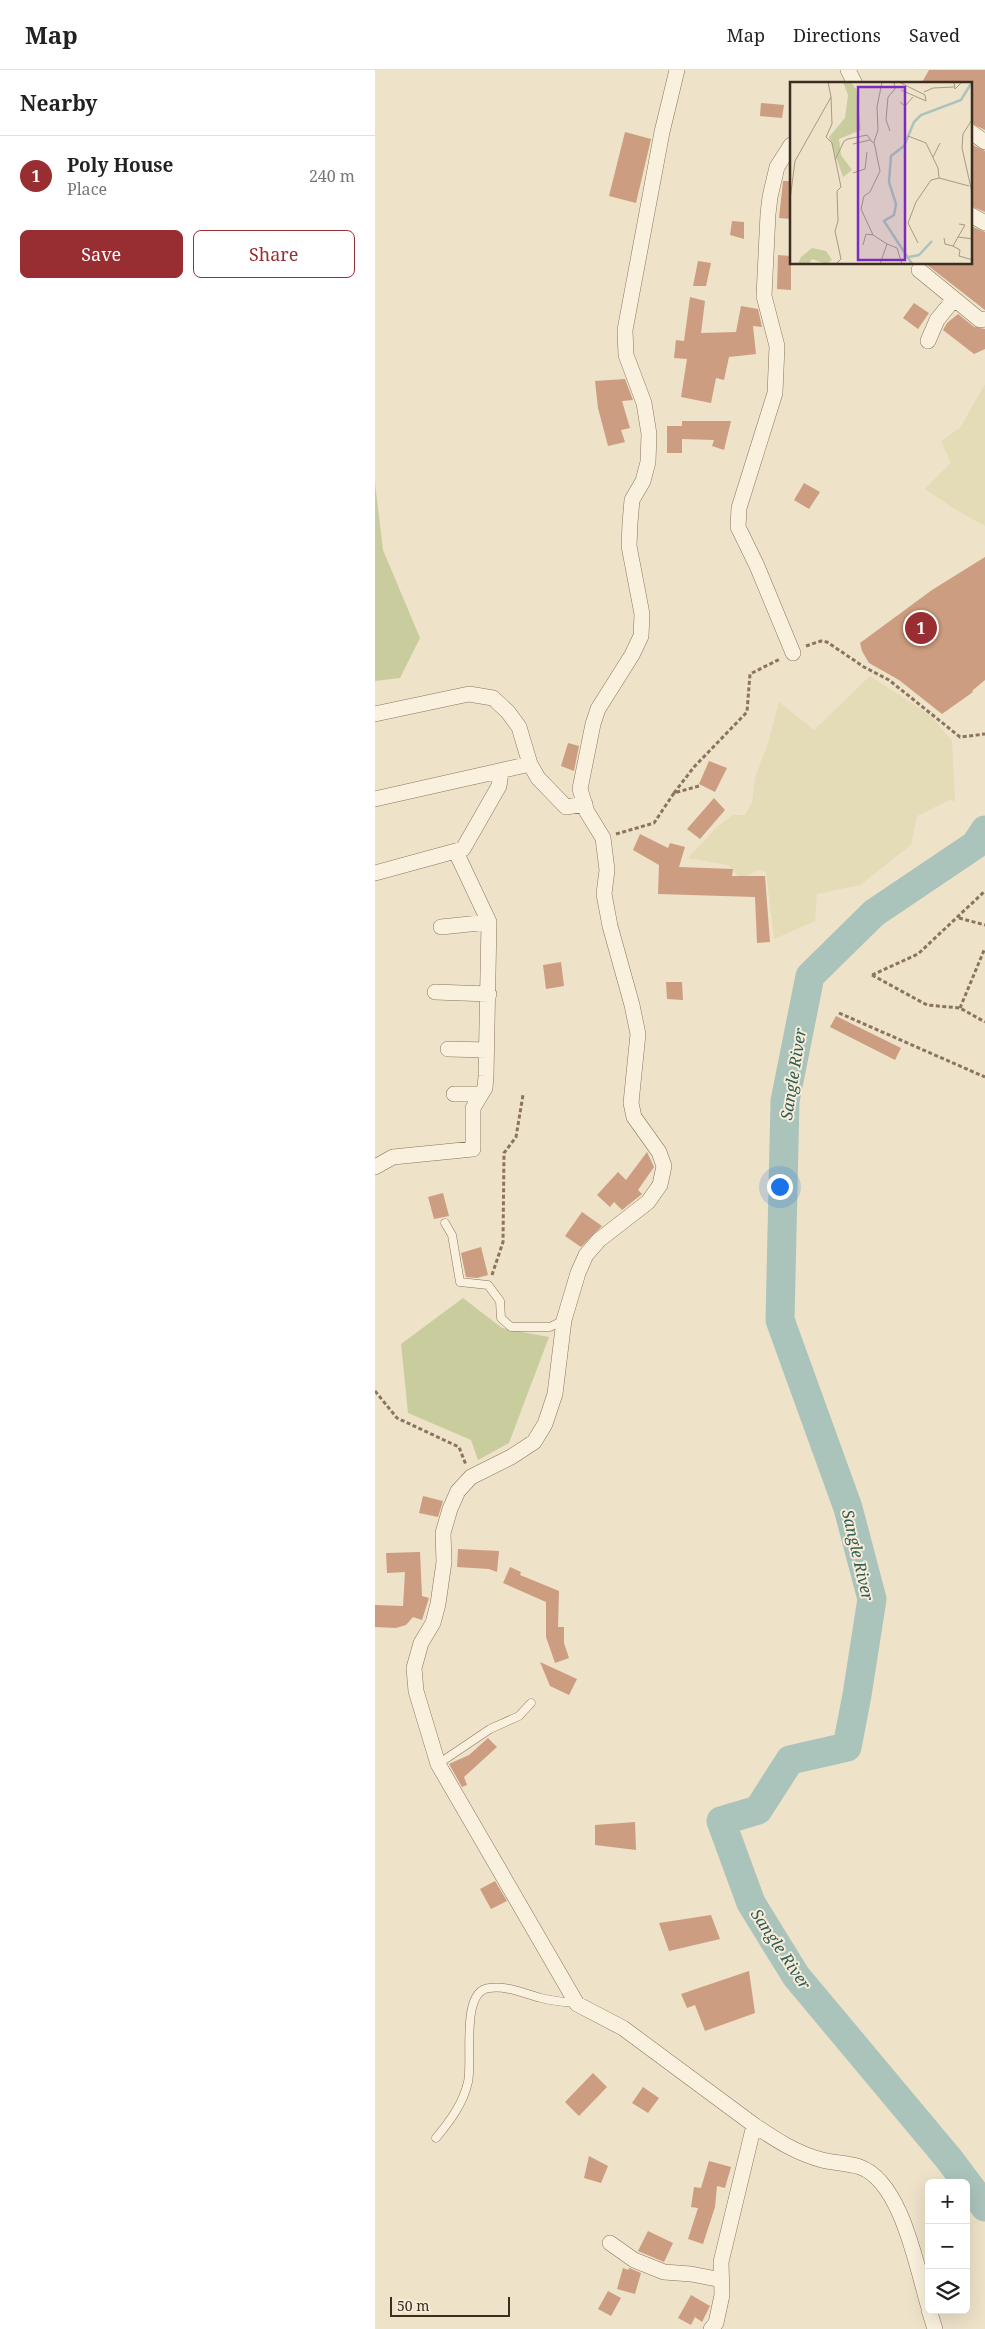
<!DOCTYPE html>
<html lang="en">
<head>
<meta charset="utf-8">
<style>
  :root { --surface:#fff; --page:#f2f2f2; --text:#222; --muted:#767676; --line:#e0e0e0; --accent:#992e32 }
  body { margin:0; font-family:"Noto Serif",serif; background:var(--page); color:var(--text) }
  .controls { position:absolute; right:15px; bottom:15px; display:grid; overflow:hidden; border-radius:8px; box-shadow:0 5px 20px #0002 }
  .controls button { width:45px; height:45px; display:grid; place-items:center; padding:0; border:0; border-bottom:1px solid var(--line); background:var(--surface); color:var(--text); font:25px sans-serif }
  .scale { position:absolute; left:15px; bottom:12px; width:120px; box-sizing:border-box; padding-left:5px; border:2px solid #3c2d21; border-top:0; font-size:14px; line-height:18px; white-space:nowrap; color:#3c2d21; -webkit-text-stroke:4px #f6edd9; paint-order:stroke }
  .you { position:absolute; left:404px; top:1116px; width:18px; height:18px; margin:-12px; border:4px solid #fff; border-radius:50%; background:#1a73e8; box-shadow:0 0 0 8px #1a73e833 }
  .badge { display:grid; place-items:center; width:32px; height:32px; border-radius:50%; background:var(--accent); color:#fff; font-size:16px; font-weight:700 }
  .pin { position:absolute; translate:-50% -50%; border:2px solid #fff; box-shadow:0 1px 5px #0006 }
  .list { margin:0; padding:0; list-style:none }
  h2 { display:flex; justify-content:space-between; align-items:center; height:65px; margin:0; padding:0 20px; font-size:21px }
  h2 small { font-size:16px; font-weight:400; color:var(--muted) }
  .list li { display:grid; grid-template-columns:32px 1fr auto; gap:15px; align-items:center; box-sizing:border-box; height:80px; padding:0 20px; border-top:1px solid var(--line) }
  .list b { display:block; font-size:19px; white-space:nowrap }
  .list p { margin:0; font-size:16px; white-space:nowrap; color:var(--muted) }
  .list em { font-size:16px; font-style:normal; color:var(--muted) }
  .actions { display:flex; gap:10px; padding:15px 20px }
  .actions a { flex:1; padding:11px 0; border:1px solid var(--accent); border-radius:8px; text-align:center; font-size:18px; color:var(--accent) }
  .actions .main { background:var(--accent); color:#fff }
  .icon { flex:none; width:28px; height:28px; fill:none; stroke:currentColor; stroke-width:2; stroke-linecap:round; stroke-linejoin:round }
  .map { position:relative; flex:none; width:610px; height:2259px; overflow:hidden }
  header { display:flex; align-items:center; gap:30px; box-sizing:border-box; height:70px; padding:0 25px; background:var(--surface); border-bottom:1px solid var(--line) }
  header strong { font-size:24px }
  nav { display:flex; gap:28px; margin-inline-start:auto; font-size:18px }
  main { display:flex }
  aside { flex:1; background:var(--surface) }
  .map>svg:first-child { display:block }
</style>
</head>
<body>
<header>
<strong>Map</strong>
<nav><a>Map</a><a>Directions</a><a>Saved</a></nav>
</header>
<main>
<aside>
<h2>Nearby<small></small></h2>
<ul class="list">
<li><span class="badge">1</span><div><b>Poly House</b><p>Place</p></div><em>240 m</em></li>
</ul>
<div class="actions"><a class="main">Save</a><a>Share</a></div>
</aside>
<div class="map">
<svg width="610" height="2259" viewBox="0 0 610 2259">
  <rect width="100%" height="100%" fill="#eee2c9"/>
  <path fill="#e4dbb7" d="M 610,314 L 610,456 L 578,438 L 550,419 L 576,393 L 566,371 L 585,358 Z
    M 495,606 L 555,645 L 577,671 L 580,732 L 576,729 L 542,746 L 536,775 L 485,815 L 442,824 L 440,851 L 399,869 L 391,802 L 383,800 L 366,809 L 353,795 L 313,788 L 341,758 L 358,745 L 370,745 L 377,732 L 380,708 L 393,673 L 404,632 L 439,660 Z"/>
  <path fill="#c9cd9d" d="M 0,413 L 8,480 L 45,568 L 25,608 L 0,611 Z
    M 88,1228 L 127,1258 L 174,1267 L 134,1373 L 103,1390 L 96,1370 L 33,1343 L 26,1274 Z"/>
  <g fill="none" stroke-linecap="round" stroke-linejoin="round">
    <path stroke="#aac3bb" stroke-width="29" d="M 610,760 L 600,775 L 499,843 L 435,906 L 410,1031 L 405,1250 L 473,1438 L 497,1529 L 482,1625 L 472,1677 L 415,1690 L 383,1740 L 346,1751 L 376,1833 L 421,1906 L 574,2089 L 610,2137"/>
  </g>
  <path fill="#cc9d80" d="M 554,0 L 610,0 L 610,60 L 596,53 L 596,14 L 546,14 Z
    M 386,33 L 409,35 L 407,48 L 385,46 Z
    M 250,62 L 276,69 L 261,133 L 234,126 Z
    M 596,74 L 610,81 L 610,142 L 596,136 Z
    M 408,111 L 416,111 L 416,149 L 404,148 Z
    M 357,151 L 369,152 L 369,169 L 355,165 Z
    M 596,156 L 610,162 L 610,240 L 551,194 L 596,194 Z
    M 403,185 L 416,186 L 416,220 L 402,219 Z
    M 323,191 L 336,193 L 331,216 L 318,216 Z
    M 315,227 L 330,231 L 326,263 L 361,262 L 366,236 L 383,239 L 387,257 L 378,256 L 381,284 L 354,287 L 349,310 L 341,308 L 336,333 L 306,327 L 312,289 L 299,288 L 301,270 L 309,271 Z
    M 539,233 L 554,243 L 543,259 L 528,248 Z
    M 583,244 L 599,257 L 610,259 L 610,279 L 599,284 L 568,260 L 572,253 Z
    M 250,309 L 258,330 L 247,331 L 255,358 L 246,360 L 250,372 L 233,376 L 223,338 L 220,311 Z
    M 307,351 L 356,351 L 349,380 L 337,376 L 339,370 L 307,369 L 307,383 L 292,383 L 292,356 L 307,356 Z
    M 429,413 L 445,422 L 434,439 L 419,430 Z
    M 610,487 L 610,610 L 597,621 L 598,622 L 567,644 L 524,610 L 494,593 L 487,581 L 485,573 L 557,520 Z
    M 193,673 L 204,676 L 199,701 L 186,696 Z
    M 334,691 L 352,698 L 340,722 L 324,714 Z
    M 339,728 L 350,740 L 325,769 L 312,759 Z
    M 265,764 L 293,778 L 295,773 L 310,777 L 304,797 L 358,799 L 357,806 L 390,806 L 395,872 L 382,873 L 380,827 L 283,824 L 284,795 L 258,780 Z
    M 186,892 L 189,916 L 171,919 L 168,895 Z
    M 291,912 L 307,912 L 308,930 L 292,929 Z
    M 461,946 L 526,978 L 520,990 L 455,957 Z
    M 272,1082 L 279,1097 L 263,1120 L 267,1124 L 247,1140 L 239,1132 L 235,1137 L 222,1125 L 243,1102 L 251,1110 Z
    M 68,1123 L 74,1146 L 59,1149 L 53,1127 Z
    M 207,1142 L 227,1156 L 206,1177 L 190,1166 Z
    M 106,1177 L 113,1205 L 102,1208 L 91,1207 L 86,1183 Z
    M 48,1426 L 68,1431 L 63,1447 L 44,1443 Z
    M 83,1479 L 124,1481 L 122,1502 L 114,1499 L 82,1497 Z
    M 45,1482 L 47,1526 L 54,1528 L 47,1550 L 38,1547 L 31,1555 L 21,1558 L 0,1557 L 0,1535 L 28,1536 L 30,1502 L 12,1503 L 11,1483 Z
    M 135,1497 L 146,1502 L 145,1505 L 184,1521 L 183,1557 L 189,1557 L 189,1573 L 194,1588 L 180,1593 L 171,1567 L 171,1532 L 128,1513 Z
    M 165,1592 L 202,1609 L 194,1625 L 175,1616 Z
    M 113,1668 L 122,1677 L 89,1707 L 92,1715 L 87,1717 L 74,1694 L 94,1685 Z
    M 260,1752 L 261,1780 L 220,1775 L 220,1755 Z
    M 120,1811 L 132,1831 L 116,1839 L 105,1819 Z
    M 336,1845 L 345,1869 L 294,1881 L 284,1853 Z
    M 374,1901 L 380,1943 L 330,1961 L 320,1935 L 312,1938 L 306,1924 Z
    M 218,2003 L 232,2017 L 204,2046 L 190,2032 Z
    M 268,2017 L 284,2028 L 273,2043 L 257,2033 Z
    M 214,2086 L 233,2096 L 226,2113 L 209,2108 Z
    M 334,2091 L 356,2097 L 350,2118 L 342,2116 L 340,2137 L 328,2174 L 313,2169 L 323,2138 L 316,2137 L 319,2117 L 326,2118 Z
    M 273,2161 L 298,2173 L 289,2192 L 263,2181 Z
    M 248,2198 L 253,2200 L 254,2198 L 266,2203 L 260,2224 L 242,2219 Z
    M 233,2221 L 246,2228 L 236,2246 L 223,2239 Z
    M 316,2225 L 335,2236 L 327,2252 L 320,2247 L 316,2255 L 303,2248 Z"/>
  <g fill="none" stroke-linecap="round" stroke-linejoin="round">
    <g stroke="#8b745e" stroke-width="9">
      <path id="lane" d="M 70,1153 L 77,1165 L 85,1212 L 113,1215 L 125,1231 L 126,1248 L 136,1257 L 175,1257 L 189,1250
        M 63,1694 L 115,1659 L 144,1646 L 156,1633
        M 61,2068 C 75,2051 88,2034 93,2012 C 98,1991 85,1921 114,1918 C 131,1915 150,1924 166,1928 C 177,1931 189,1932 200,1933"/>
    </g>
    <g stroke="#8b745e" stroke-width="16">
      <path id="street" d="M 302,0 L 287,62 L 250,260 L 251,285 L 269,333 L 274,364 L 273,392 L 268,411 L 257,430 L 255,453 L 254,476 L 267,544 L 266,566 L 257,585 L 223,639 L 218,654 L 205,719 L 212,742 L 228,768 L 232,800 L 229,824 L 235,856 L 257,935 L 263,964 L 256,1033 L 259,1047 L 284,1082 L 289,1096 L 285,1115 L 273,1132 L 224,1170 L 211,1185 L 203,1203 L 189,1250 L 180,1324 L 170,1354 L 159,1372 L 136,1387 L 96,1407 L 83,1421 L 75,1439 L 68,1463 L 69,1492 L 63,1534 L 58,1553 L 46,1573 L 39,1598 L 41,1621 L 63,1694 L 202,1934 L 248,1958 L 379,2055 L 346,2192 L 347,2225 L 341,2253 L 336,2259
        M 473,0 L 480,14
        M 596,62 L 610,72
        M 416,75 L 402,97 L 395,127 L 393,144 L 389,226 L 402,276 L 400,323 L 364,438 L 363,457 L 382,496 L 418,583
        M 596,145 L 610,153
        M 544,200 L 605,250 L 610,249
        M 553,271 L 562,250 L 579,229
        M 0,644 L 94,624 L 118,628 L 133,642 L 144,657 L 155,694 L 163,708 L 191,737 L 210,734
        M 0,729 L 155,694
        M 0,803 L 88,779 L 124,716 L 126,702
        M 66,857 L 114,852 L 81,782
        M 60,922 L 114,924
        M 73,979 L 112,980
        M 79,1024 L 106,1024
        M 0,1097 L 18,1087 L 98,1079 L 98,1038 L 110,1018 L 111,1006 L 114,852
        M 379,2055 C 401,2070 421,2083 447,2090 C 459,2093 473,2093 485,2097 C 527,2112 542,2199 554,2238
        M 235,2173 L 259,2190 L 289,2202 L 316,2204 L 347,2210
        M 554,2240 L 560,2259"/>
    </g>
    <path stroke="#8b745e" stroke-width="3" stroke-dasharray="4 2.5" stroke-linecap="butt" d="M 431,576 L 446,571 L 452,572 L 489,597 L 514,610 L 585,667 L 610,664
      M 299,723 L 319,697 L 372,642 L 375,604 L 405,589
      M 241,764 L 279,753 L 299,723 L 324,716
      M 584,848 L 610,855
      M 497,905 L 543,884 L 610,821
      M 497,905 L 552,935 L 585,938 L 610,952
      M 585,938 L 610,878
      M 464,943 L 610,1007
      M 117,1205 L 128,1172 L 129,1083 L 141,1067 L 148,1025
      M 0,1321 L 22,1348 L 84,1377 L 91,1395"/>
    <use href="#lane" stroke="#f9f0dd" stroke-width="8"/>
    <use href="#street" stroke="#f9f0dd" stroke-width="15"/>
  </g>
  <g text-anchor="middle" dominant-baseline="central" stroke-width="4" stroke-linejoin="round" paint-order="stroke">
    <g font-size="16" font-style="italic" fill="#315b57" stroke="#f6edd9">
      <text transform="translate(418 1004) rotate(-81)">Sangle River</text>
      <text transform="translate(483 1485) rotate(77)">Sangle River</text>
      <text transform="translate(406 1879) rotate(56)">Sangle River</text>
    </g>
  </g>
  <g transform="translate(415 12)">
    <rect width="182" height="182" fill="#eee2c9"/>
    <path d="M 53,0 L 61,0 L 66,7 L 71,48 L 49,57 L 51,73 L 62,88 L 53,95 L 39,55 L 55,36 L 58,13 ZM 22,166 L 36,169 L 42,178 L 36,182 L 22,177 L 19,182 L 8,182 L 11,175 Z" fill="#c9cd9d"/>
    <path fill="none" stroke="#aac3bb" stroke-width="2.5" d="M 119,175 L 129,173 L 142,159M 122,182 L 94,139 L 104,133 L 106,122 L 99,100 L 101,74 L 114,64 L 124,40 L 131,33 L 171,18 L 182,0"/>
    <path fill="none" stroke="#a79a86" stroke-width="1" d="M 109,0 L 135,13 L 136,19 L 111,8M 164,0 L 165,7 L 172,0M 134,10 L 143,6 L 164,5M 41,15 L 42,42 L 36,55 L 42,61 L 51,105 L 47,109 L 48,139 L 45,149 L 51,177 L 46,182M 110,20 L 115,24 L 123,15M 183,36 L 173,52 L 172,66 L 183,115M 100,49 L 96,38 L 98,15 L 105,7 L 104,0M 118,54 L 136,61 L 148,86 L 149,96 L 179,104M 63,62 L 80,58M 143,75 L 150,61M 45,78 L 54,59 L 58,57 L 77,53 L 83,61M 63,91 L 75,87 L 77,70M 0,118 L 5,79 L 41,15 L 38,0M 168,155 L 175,143 L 169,142M 154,156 L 155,162 L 163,164 L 168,155 L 183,157M 128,161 L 118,141 L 126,120 L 141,98 L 149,96M 97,162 L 107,166 L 112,182M 73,163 L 76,152 L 83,153M 163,164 L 170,168 L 169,174 L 183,178M 90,182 L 97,162 L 83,153 L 71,127 L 74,114 L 80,110 L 90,89 L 84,60 L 88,48 L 87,25 L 92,0"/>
    <path fill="#7b2cbf" fill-opacity="0.15" stroke="#7b2cbf" stroke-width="2.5" d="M 68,5 L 115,5 L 115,178 L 68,178 Z"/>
    <rect width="182" height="182" fill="none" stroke="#3c2d21" stroke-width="2.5"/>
  </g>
</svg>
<div class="controls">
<button>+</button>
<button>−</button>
<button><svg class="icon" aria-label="layers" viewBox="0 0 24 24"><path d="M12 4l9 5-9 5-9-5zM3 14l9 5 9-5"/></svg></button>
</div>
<div class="scale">50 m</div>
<div class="you"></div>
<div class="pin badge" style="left:546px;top:558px">1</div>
</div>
</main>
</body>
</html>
